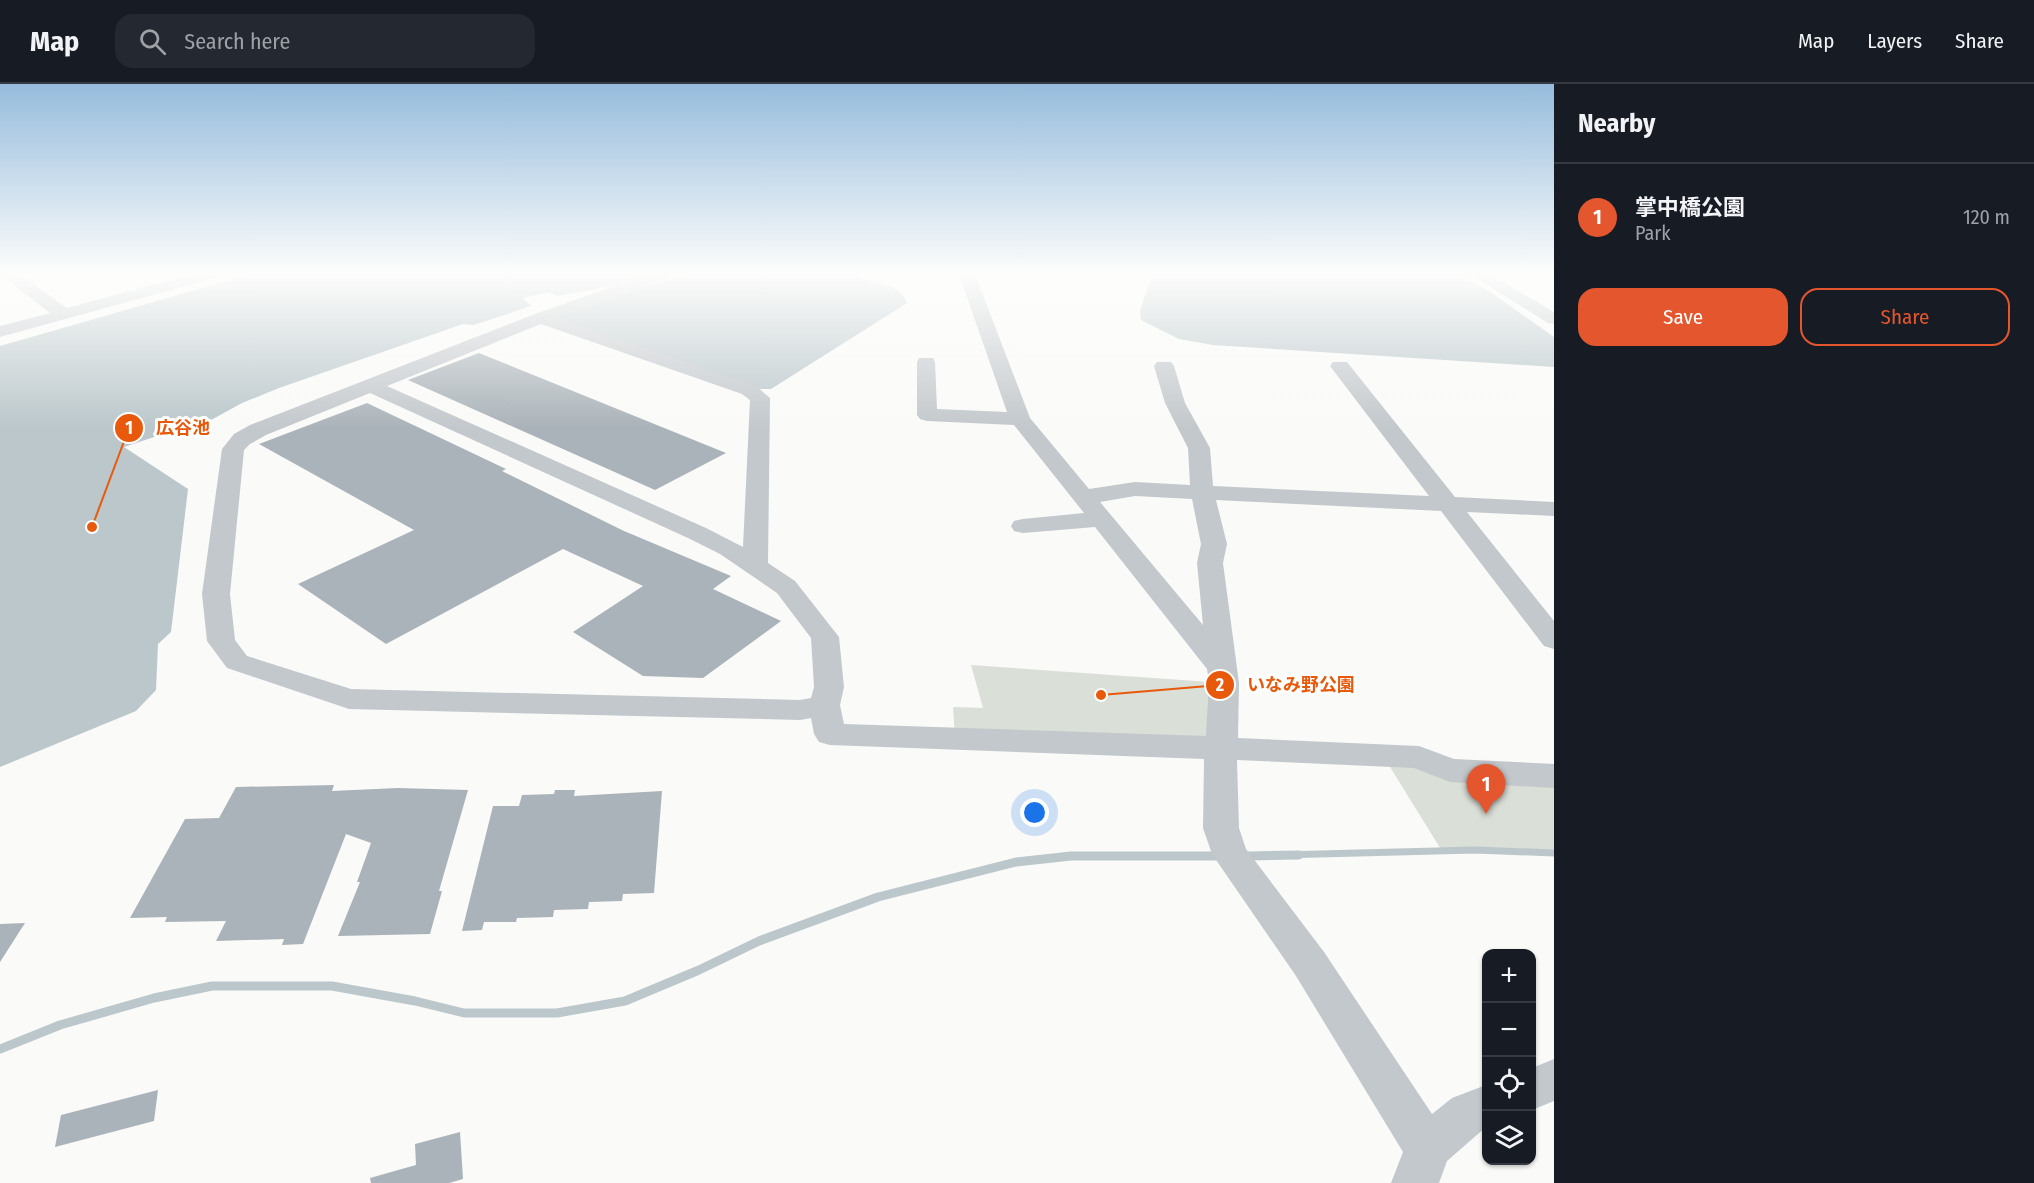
<!DOCTYPE html>
<html lang="en">
<head>
<meta charset="utf-8">
<style>
  :root { --surface:#171b24; --page:#242831; --text:#f1f3f6; --muted:#9ea1a6; --line:#363941; --accent:#e4572e }
  body { margin:0; font-family:"Fira Sans Condensed","Noto Sans JP",sans-serif; background:var(--page); color:var(--text) }
  .controls { position:absolute; right:18px; bottom:18px; display:grid; overflow:hidden; border-radius:12px; box-shadow:0 2px 4px #0004 }
  .controls button { width:54px; height:54px; display:grid; place-items:center; padding:0; border:0; border-bottom:2px solid var(--line); background:var(--surface); color:var(--text); font:30px sans-serif }
  .you { position:absolute; left:1035px; top:729px; width:21px; height:21px; margin:-15px; border:4px solid #fff; border-radius:50%; background:#1a73e8; box-shadow:0 0 0 9px #1a73e833 }
  .badge { display:grid; place-items:center; width:39px; height:39px; border-radius:50%; background:var(--accent); color:#fff; font-size:20px; font-weight:700 }
  .pin { position:absolute; translate:-50% -50px; filter:drop-shadow(0 2px 3px #0008) }
  .pin::after { content:''; position:absolute; top:32px; width:21px; height:18px; background:inherit; clip-path:polygon(0 0,100% 0,50% 100%) }
  .list { margin:0; padding:0; list-style:none }
  h2 { display:flex; justify-content:space-between; align-items:center; height:78px; margin:0; padding:0 24px; font-size:26px }
  h2 small { font-size:20px; font-weight:400; color:var(--muted) }
  .list li { display:grid; grid-template-columns:39px 1fr auto; gap:18px; align-items:center; box-sizing:border-box; height:108px; padding:0 24px; border-top:2px solid var(--line) }
  .list b { display:block; font-size:22px; white-space:nowrap }
  .list p { margin:0; font-size:20px; white-space:nowrap; color:var(--muted) }
  .list em { font-size:20px; font-style:normal; color:var(--muted) }
  .actions { display:flex; gap:12px; padding:18px 24px }
  .actions a { flex:1; padding:14px 0; border:2px solid var(--accent); border-radius:18px; text-align:center; font-size:21px; color:var(--accent) }
  .actions .main { background:var(--accent); color:#fff }
  .icon { flex:none; width:33px; height:33px; fill:none; stroke:currentColor; stroke-width:2; stroke-linecap:round; stroke-linejoin:round }
  .map { position:relative; flex:none; width:1554px; height:1099px; overflow:hidden }
  header { display:flex; align-items:center; gap:36px; box-sizing:border-box; height:84px; padding:0 30px; background:var(--surface); border-bottom:2px solid var(--line) }
  header strong { font-size:28px }
  nav { display:flex; gap:33px; margin-inline-start:auto; font-size:21px }
  .search { width:420px; height:54px; background:var(--page); display:flex; align-items:center; gap:15px; box-sizing:border-box; padding:0 21px; border-radius:18px; color:var(--muted); font-size:22px }
  main { display:flex }
  aside { flex:1; background:var(--surface) }
  .map>svg:first-child { display:block }
</style>
</head>
<body>
<header>
<strong>Map</strong>
<div class="search"><svg class="icon" aria-label="search" viewBox="0 0 24 24"><circle cx="10" cy="10" r="6"/><path d="M15 15l6 6"/></svg>Search here</div>
<nav><a>Map</a><a>Layers</a><a>Share</a></nav>
</header>
<main>
<div class="map">
<svg width="1554" height="1099" viewBox="0 0 1554 1099">
  <rect width="100%" height="100%" fill="#fafaf8"/>
  <path fill="#dadfd7" d="M 971,581 L 1224,599 L 1221,663 L 955,654 L 953,623 L 983,624 Z
    M 1382,670 L 1554,692 L 1554,771 L 1442,767 Z"/>
  <path fill="#bbc7cb" d="M 251,190 L 648,190 L 613,202 L 557,212 L 550,208 L 523,214 L 531,222 L 474,241 L 463,240 L 279,304 L 242,319 L 211,336 L 181,344 L 124,363 L 188,405 L 171,548 L 158,560 L 156,606 L 136,627 L 0,683 L 0,262 Z
    M 689,190 L 852,190 L 895,205 L 904,212 L 907,219 L 771,305 L 755,305 L 555,234 L 636,205 Z
    M 1152,190 L 1465,190 L 1466,195 L 1489,207 L 1554,253 L 1554,283 L 1213,261 L 1179,255 L 1141,236 L 1140,227 Z"/>
  <g fill="none" stroke-linecap="round" stroke-linejoin="round">
    <path stroke="#bbc7cb" stroke-width="7" d="M 1070,772 L 1221,772
      M 1246,772 L 1475,766 L 1554,769"/>
    <path stroke="#bbc7cb" stroke-width="9" d="M 1246,772 L 1299,771
      M 0,965 L 60,941 L 154,914 L 212,902 L 332,902 L 415,917 L 464,929 L 557,929 L 625,917 L 699,886 L 759,857 L 878,813 L 1016,778 L 1071,772 L 1221,772"/>
  </g>
  <path fill="#aab3b9" d="M 479,269 L 726,369 L 655,406 L 408,296 Z
    M 367,319 L 506,385 L 502,387 L 624,447 L 731,492 L 713,505 L 781,537 L 703,594 L 643,592 L 573,548 L 643,502 L 563,465 L 386,560 L 298,500 L 414,446 L 259,360 Z
    M 334,701 L 332,707 L 398,704 L 468,706 L 439,807 L 442,807 L 430,850 L 338,852 L 360,798 L 357,798 L 371,759 L 346,750 L 303,860 L 282,861 L 284,855 L 216,857 L 226,837 L 165,838 L 167,833 L 130,834 L 185,735 L 219,734 L 236,703 Z
    M 555,706 L 575,706 L 574,712 L 662,707 L 654,809 L 623,810 L 622,817 L 589,818 L 588,825 L 554,826 L 553,833 L 517,834 L 516,838 L 484,838 L 482,846 L 462,847 L 493,722 L 519,722 L 522,711 L 554,710 Z
    M 25,839 L 0,878 L 0,840 Z
    M 158,1006 L 154,1037 L 55,1063 L 61,1031 Z
    M 460,1048 L 463,1095 L 449,1099 L 371,1099 L 370,1094 L 416,1081 L 415,1060 Z"/>
  <g fill="none" stroke-linecap="round" stroke-linejoin="round">
    <path fill="#c3c8cc" fill-rule="evenodd" d="M 0,190 L 19,190 L 67,224 L 193,190 L 220,190 L 218,193 L 0,253 L 0,242 L 50,229 Z
      M 649,190 L 673,190 L 671,193 L 558,234 L 756,302 L 770,314 L 768,479 L 795,497 L 839,553 L 844,603 L 840,621 L 844,640 L 1206,652 L 1209,599 L 1207,585 L 1095,443 L 1023,449 L 1014,447 L 1011,442 L 1014,437 L 1023,435 L 1084,429 L 1014,341 L 927,337 L 920,335 L 917,331 L 917,278 L 919,274 L 933,274 L 935,278 L 937,325 L 1007,328 L 959,190 L 975,190 L 1030,334 L 1089,405 L 1135,398 L 1190,401 L 1188,364 L 1165,319 L 1154,282 L 1157,278 L 1171,278 L 1174,282 L 1185,319 L 1210,364 L 1213,402 L 1429,412 L 1330,282 L 1333,278 L 1347,278 L 1455,413 L 1554,418 L 1554,432 L 1467,428 L 1554,537 L 1554,565 L 1544,562 L 1441,427 L 1216,416 L 1227,460 L 1223,479 L 1239,599 L 1238,654 L 1419,662 L 1454,675 L 1554,680 L 1554,704 L 1450,698 L 1414,684 L 1237,676 L 1239,744 L 1246,765 L 1324,868 L 1432,1030 L 1452,1014 L 1486,1001 L 1486,1043 L 1447,1077 L 1439,1099 L 1391,1099 L 1403,1068 L 1296,892 L 1212,770 L 1203,744 L 1204,675 L 830,661 L 819,658 L 814,650 L 811,634 L 800,636 L 349,625 L 227,584 L 207,557 L 202,510 L 222,365 L 234,350 L 250,341 L 535,230 ZM 541,240 L 742,310 L 750,316 L 743,463 L 706,444 L 387,302 ZM 370,309 L 688,454 L 720,470 L 777,509 L 811,554 L 814,603 L 811,614 L 800,616 L 351,605 L 247,572 L 235,556 L 230,510 L 244,366 L 250,360 L 266,351 ZM 1135,412 L 1192,415 L 1201,460 L 1197,479 L 1203,541 L 1100,418 Z
      M 1470,190 L 1490,190 L 1554,228 L 1554,240 L 1548,239 Z
      M 1554,975 L 1554,1017 L 1532,1026 L 1532,984 Z"/>
  </g>
  <linearGradient id="sky" x2="0" y2="1"><stop stop-color="#96bcdc"/><stop offset="0.55" stop-color="#fdfdfc"/><stop offset="1" stop-color="#fdfdfc" stop-opacity="0"/></linearGradient>
  <rect width="1554" height="344" fill="url(#sky)"/>
  <path fill="none" stroke="#e8590c" stroke-width="2" d="M92 443L129 344M1101 611L1220 601"/>
  <g fill="#e8590c" stroke="#fff" stroke-width="2">
    <circle cx="92" cy="443" r="6"/>
    <circle cx="1101" cy="611" r="6"/>
    <circle cx="129" cy="344" r="15"/>
    <circle cx="1220" cy="601" r="15"/>
  </g>
  <g font-size="18" text-anchor="middle" font-weight="bold" fill="#fff">
    <text x="129" y="350">1</text>
    <text x="1220" y="607">2</text>
  </g>
  <g font-size="18" text-anchor="middle" font-weight="bold" fill="#e8590c" stroke="#fff" stroke-width="6" stroke-linejoin="round" paint-order="stroke">
    <text x="183" y="350">広谷池</text>
    <text x="1301" y="607">いなみ野公園</text>
  </g>
</svg>
<div class="controls">
<button>+</button>
<button>−</button>
<button><svg class="icon" aria-label="locate" viewBox="0 0 24 24"><circle cx="12" cy="12" r="6"/><path d="M12 2v4M12 18v4M2 12h4M18 12h4"/></svg></button>
<button><svg class="icon" aria-label="layers" viewBox="0 0 24 24"><path d="M12 4l9 5-9 5-9-5zM3 14l9 5 9-5"/></svg></button>
</div>
<div class="you"></div>
<div class="pin badge" style="left:1486px;top:730px">1</div>
</div>
<aside>
<h2>Nearby<small></small></h2>
<ul class="list">
<li><span class="badge">1</span><div><b>掌中橋公園</b><p>Park</p></div><em>120 m</em></li>
</ul>
<div class="actions"><a class="main">Save</a><a>Share</a></div>
</aside>
</main>
</body>
</html>
